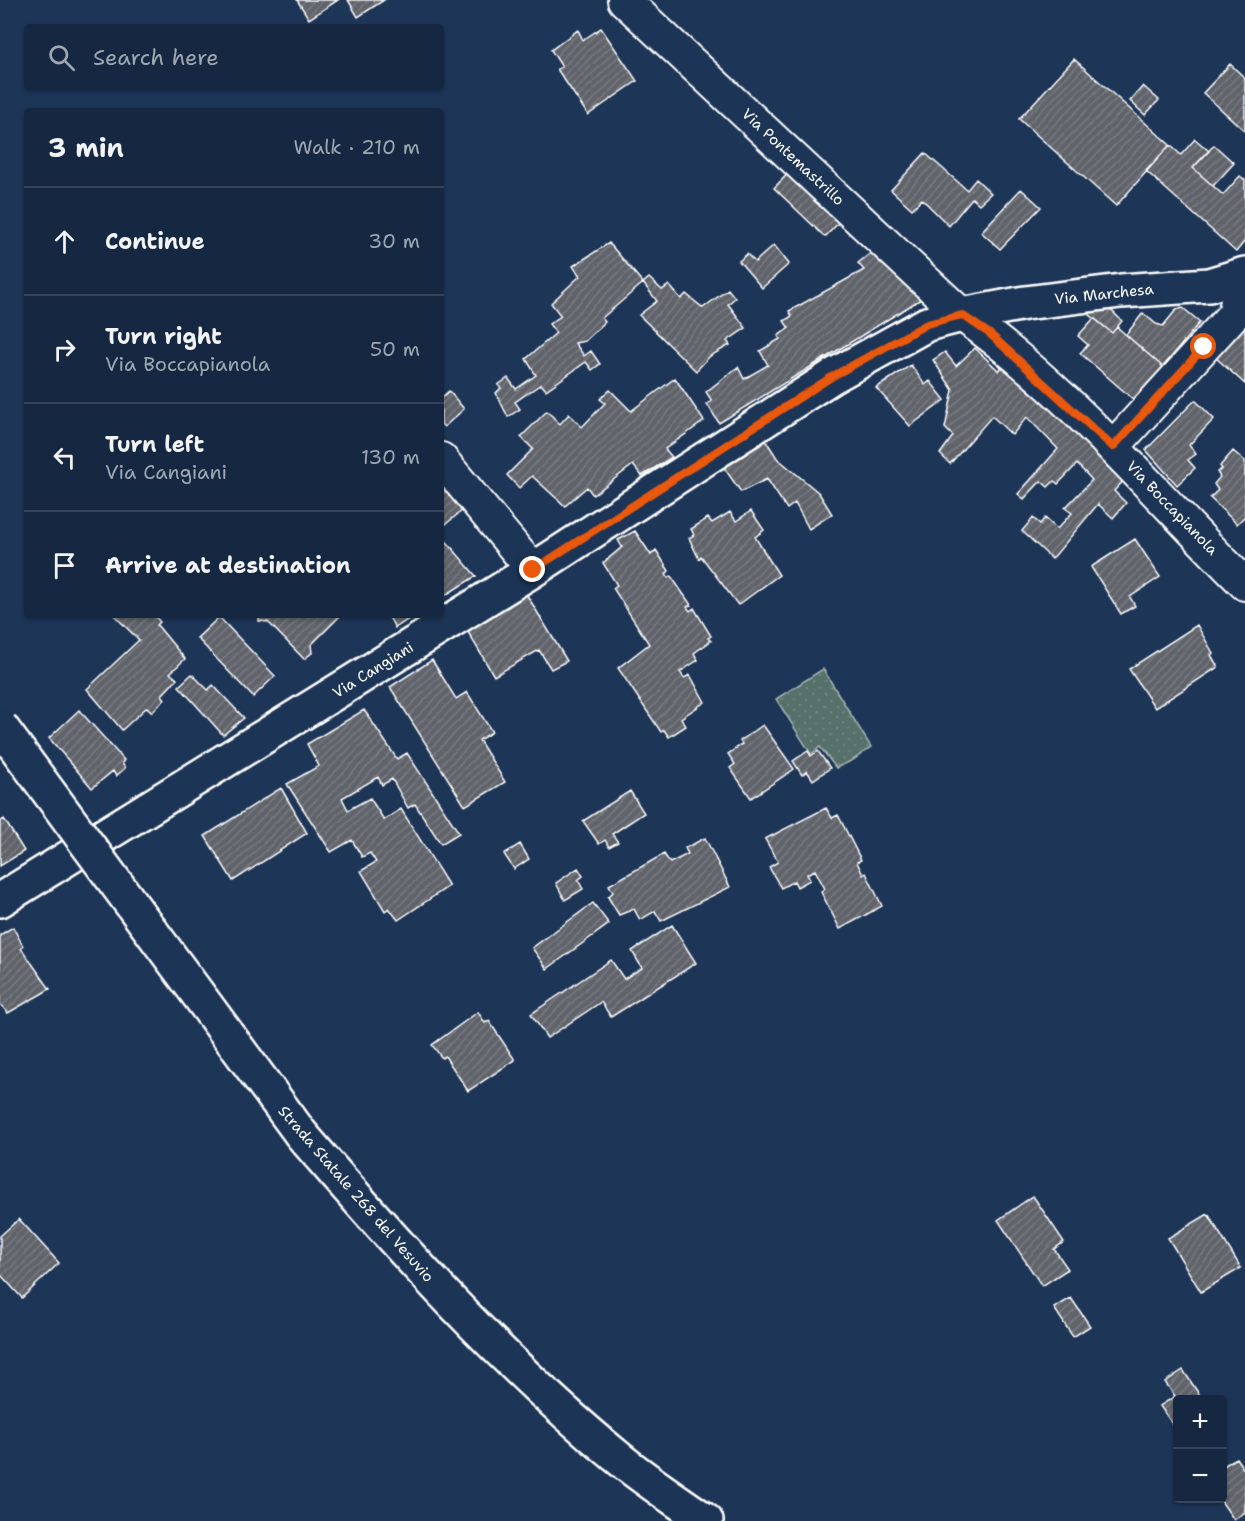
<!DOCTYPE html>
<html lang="en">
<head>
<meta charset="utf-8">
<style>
  :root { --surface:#162841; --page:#1f3048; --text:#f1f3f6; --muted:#9ea6b1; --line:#35445a }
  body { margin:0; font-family:"Shantell Sans",sans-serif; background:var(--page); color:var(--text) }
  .controls { position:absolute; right:18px; bottom:18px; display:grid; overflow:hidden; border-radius:6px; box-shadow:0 2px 4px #0004 }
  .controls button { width:54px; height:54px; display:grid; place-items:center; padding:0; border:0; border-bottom:2px solid var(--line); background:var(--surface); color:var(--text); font:30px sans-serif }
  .stop { position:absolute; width:18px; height:18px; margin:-14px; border:4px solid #ea580c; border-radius:50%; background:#fff }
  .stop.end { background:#ea580c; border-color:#fff; box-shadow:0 2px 6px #0008 }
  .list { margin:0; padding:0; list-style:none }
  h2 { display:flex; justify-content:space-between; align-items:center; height:78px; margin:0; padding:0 24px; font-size:26px }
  h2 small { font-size:20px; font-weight:400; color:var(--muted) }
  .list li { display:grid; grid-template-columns:39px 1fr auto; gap:18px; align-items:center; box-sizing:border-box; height:108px; padding:0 24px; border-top:2px solid var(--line) }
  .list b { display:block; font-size:22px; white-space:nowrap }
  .list p { margin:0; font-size:20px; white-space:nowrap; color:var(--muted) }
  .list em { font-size:20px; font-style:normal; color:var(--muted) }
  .icon { flex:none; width:33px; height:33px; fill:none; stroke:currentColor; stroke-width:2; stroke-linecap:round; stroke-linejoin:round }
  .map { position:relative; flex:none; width:1245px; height:1521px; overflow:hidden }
  .search { position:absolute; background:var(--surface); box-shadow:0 2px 4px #0004; left:24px; top:24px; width:420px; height:66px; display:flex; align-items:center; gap:15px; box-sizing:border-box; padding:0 21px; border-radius:6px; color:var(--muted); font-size:22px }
  .panel { position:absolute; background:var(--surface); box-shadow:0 2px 4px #0004; left:24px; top:108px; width:420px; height:510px; border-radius:6px }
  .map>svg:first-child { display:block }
</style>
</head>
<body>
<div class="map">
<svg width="1245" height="1521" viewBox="0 0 1245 1521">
  <defs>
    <pattern id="grass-dots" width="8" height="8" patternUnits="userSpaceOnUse" patternTransform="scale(1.5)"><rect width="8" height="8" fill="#566f6b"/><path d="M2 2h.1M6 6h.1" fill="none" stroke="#6f8581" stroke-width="1.8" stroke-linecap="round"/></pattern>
    <pattern id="building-hatch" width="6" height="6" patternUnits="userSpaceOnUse" patternTransform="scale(1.5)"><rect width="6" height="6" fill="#60636a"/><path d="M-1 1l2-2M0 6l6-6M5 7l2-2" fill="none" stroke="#787a80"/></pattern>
  </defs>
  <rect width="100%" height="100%" fill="#1d3557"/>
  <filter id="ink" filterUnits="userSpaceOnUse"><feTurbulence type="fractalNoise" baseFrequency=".0167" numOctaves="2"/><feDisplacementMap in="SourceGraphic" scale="12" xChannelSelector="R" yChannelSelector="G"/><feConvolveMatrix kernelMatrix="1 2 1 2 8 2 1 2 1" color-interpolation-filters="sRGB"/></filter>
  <g filter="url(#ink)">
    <path fill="url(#grass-dots)" stroke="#aab7b5" stroke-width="1.5" d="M 823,669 L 871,747 L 853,760 L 836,768 L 820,747 L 811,754 L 776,699 Z"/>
    <path fill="url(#building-hatch)" stroke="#fff" stroke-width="1.5" d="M 297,0 L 338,0 L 309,19 Z
      M 348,0 L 384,0 L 358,17 Z
      M 601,28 L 637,81 L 588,115 L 557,69 L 562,67 L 551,50 L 578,30 L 583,40 Z
      M 1074,59 L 1170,145 L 1116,206 L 1019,119 Z
      M 1230,64 L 1245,78 L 1245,131 L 1203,93 Z
      M 1143,86 L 1159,100 L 1145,115 L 1130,101 Z
      M 1195,139 L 1209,151 L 1193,168 L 1223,195 L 1240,176 L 1245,180 L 1245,241 L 1236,252 L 1146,171 L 1170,145 L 1181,155 Z
      M 1214,145 L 1234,163 L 1213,186 L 1193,168 Z
      M 925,153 L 967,190 L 976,179 L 991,193 L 979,204 L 972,198 L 949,226 L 922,199 L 912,209 L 891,190 Z
      M 795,166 L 845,216 L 825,237 L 774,188 Z
      M 1021,189 L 1041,207 L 1000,249 L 981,232 Z
      M 609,243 L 643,283 L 602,318 L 605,322 L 585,341 L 575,343 L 584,356 L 591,351 L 600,364 L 592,370 L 586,362 L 546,390 L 541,384 L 515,402 L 520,409 L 508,417 L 496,393 L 501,388 L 498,385 L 508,378 L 516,389 L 536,375 L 526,359 L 556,333 L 549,324 L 561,316 L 551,303 L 580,276 L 573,266 Z
      M 774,245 L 789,264 L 762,288 L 739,261 L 747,254 L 755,262 Z
      M 877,248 L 926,296 L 719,423 L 707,404 L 712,401 L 706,392 L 738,367 L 744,379 L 768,365 L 760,351 L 780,339 L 778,336 L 789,328 L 784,321 L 792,316 L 789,311 L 864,270 L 858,263 Z
      M 649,278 L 662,290 L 669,285 L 681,299 L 686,294 L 703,308 L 728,289 L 735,298 L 728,304 L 746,328 L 727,341 L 730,345 L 710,356 L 696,371 L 639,315 L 657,301 L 643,283 Z
      M 1109,308 L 1122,321 L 1112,333 L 1084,310 Z
      M 1183,308 L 1200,322 L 1163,367 L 1126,335 L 1143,313 L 1156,324 L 1163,326 L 1176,310 Z
      M 1094,318 L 1112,333 L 1117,327 L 1163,367 L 1134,400 L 1080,353 L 1088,345 L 1078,336 Z
      M 1245,322 L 1245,384 L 1215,357 Z
      M 975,348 L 999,371 L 1005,362 L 1127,477 L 1114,491 L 1126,503 L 1113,518 L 1098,504 L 1052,559 L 1022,531 L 1033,518 L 1040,524 L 1045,518 L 1057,529 L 1072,513 L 1065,508 L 1092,480 L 1077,464 L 1058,484 L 1054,481 L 1048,487 L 1041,481 L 1024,499 L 1018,494 L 1058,449 L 1027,417 L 1012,435 L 992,416 L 950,464 L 940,454 L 953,436 L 945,428 L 953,390 L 933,360 L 945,352 L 956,366 Z
      M 911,365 L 925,385 L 930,381 L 945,400 L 910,426 L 876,388 Z
      M 675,378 L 704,421 L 665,449 L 672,457 L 642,476 L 633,465 L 593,495 L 587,487 L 565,506 L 532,476 L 519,488 L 507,475 L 533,449 L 521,437 L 547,411 L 560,424 L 569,414 L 582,427 L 605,403 L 600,399 L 610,390 L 631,411 Z
      M 449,391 L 464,409 L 444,427 L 441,424 L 441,398 Z
      M 1195,400 L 1214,419 L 1189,445 L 1196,454 L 1188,460 L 1195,468 L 1177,485 L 1146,450 Z
      M 763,436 L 777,458 L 819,493 L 832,514 L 809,529 L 795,503 L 787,509 L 767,479 L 741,492 L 722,465 Z
      M 1233,451 L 1245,461 L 1245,516 L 1237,524 L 1210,498 L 1218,490 L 1214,484 L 1220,477 L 1217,472 L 1222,469 L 1220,466 Z
      M 441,473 L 469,505 L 441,528 Z
      M 751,511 L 764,530 L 755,537 L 779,575 L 738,605 L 701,556 L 699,559 L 689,538 L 694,535 L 691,529 L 708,518 L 712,523 L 730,512 L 736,521 Z
      M 635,531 L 651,555 L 656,550 L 669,571 L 666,574 L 668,578 L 671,576 L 691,605 L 687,607 L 690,611 L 694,608 L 711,636 L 708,638 L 711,641 L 694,653 L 698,660 L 680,672 L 684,678 L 690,675 L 705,702 L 681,718 L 686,726 L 669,737 L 664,730 L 661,732 L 618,668 L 649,644 L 613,588 L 617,585 L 603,563 L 622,547 L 618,540 Z
      M 441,535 L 476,576 L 441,598 Z
      M 1135,539 L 1160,577 L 1130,597 L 1135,606 L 1121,614 L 1091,567 Z
      M 525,592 L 567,661 L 551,669 L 539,650 L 494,676 L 465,627 Z
      M 114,615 L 154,615 L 160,622 L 157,625 L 185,659 L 170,673 L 177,679 L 162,695 L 165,699 L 152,712 L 147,707 L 122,730 L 87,689 L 139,640 Z
      M 259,615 L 341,615 L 311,645 L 312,653 L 304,659 L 268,622 L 259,621 Z
      M 388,615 L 415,615 L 395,628 Z
      M 219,617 L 275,676 L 253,697 L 197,638 Z
      M 1197,625 L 1213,653 L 1211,655 L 1218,667 L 1155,708 L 1129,669 Z
      M 432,660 L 456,699 L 467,692 L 492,732 L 479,740 L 505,782 L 465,806 L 390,687 Z
      M 192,674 L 208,690 L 213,685 L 244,718 L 223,735 L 179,686 Z
      M 79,710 L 124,760 L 122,763 L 125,768 L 116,776 L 113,771 L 92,788 L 49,738 Z
      M 364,710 L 397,759 L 407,753 L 459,833 L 441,844 L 415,804 L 408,808 L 392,779 L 382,785 L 378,777 L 342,798 L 348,810 L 370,798 L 384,820 L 401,809 L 449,886 L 398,920 L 389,908 L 385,911 L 361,871 L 376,862 L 370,853 L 362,857 L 352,840 L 331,852 L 287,784 L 319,766 L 307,744 Z
      M 763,725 L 794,769 L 751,798 L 730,768 L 735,764 L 728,754 L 742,744 L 740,741 Z
      M 808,751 L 811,756 L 818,751 L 830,768 L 813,780 L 807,771 L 802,775 L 793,761 Z
      M 281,788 L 307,833 L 233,881 L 205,836 Z
      M 630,791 L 644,813 L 612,834 L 618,842 L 609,847 L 605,840 L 599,844 L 583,821 Z
      M 826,808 L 832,818 L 838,815 L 861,860 L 857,862 L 863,875 L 866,873 L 882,906 L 840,929 L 821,892 L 825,889 L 815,870 L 807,874 L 810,880 L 797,887 L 794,881 L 781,888 L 769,867 L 778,862 L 765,839 Z
      M 4,819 L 24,851 L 0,866 L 0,822 Z
      M 705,838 L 730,887 L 661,921 L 655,911 L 640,920 L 634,909 L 619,915 L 608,897 L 613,892 L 609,885 L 664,854 L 670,863 L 688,854 L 685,848 Z
      M 520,844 L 529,859 L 514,869 L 504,854 Z
      M 578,868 L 583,876 L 578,880 L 583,889 L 565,900 L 556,883 Z
      M 593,903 L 609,924 L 547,969 L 532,948 Z
      M 672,925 L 696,963 L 611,1017 L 601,1002 L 547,1038 L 531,1014 L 611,960 L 624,979 L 642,968 L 632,951 Z
      M 13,927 L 23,946 L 21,948 L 50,989 L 8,1013 L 0,1004 L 0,935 Z
      M 478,1012 L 485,1023 L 489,1021 L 515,1060 L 468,1091 L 445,1056 L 442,1058 L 432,1045 Z
      M 1033,1196 L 1064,1242 L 1054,1249 L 1068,1269 L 1042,1286 L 998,1220 Z
      M 1208,1214 L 1241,1268 L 1201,1292 L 1168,1238 Z
      M 19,1219 L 59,1263 L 22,1298 L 0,1274 L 0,1236 Z
      M 1071,1298 L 1090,1326 L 1073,1337 L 1054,1308 Z
      M 1183,1370 L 1203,1400 L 1178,1400 L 1178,1432 L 1160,1406 L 1175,1396 L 1165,1382 Z
      M 1236,1458 L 1245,1471 L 1245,1512 L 1234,1520 L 1219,1498 L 1222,1498 L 1222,1467 Z"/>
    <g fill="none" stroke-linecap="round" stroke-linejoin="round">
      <g stroke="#fff" stroke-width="36">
        <path id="minor" d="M 624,0 L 962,315 C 1069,390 1153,493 1245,584
          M 1113,447 L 1234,314 L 1244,274
          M 441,459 L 533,570"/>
      </g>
      <g stroke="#fff" stroke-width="38">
        <path id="tertiary" d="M 0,900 L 533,570 L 833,376 L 927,324 L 962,315 L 1025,303 L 1121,291 L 1209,285 L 1245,274"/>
      </g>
      <g stroke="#fff" stroke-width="38">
        <path id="trunk" d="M 301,1134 C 401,1250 502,1363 621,1460 C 648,1482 678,1501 706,1521"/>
      </g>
      <use href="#minor" stroke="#1d3557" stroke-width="32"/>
      <use href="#tertiary" stroke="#1d3557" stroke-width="33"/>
      <use href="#trunk" stroke="#1d3557" stroke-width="33"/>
      <g stroke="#fff" stroke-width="38" stroke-linecap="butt">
        <path id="trunk-bridge" d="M 0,726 L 301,1134"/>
      </g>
      <use href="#trunk-bridge" stroke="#1d3557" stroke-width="33"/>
    </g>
  </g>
  <g fill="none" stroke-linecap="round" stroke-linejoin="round" filter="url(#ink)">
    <path stroke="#ea580c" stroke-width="8" d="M 533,570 L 833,376 L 927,324 L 962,315 L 990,334 L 1113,447 L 1204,347"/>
  </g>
  <g text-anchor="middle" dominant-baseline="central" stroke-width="4.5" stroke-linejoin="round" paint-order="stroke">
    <g font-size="15" fill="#fff" stroke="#1d3557">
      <text transform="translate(793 157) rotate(43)">Via Pontemastrillo</text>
      <text transform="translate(1104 294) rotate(-6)">Via Marchesa</text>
      <text transform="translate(1172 508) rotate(46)">Via Boccapianola</text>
      <text transform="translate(373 670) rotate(-32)">Via Cangiani</text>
      <text transform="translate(356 1194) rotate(49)">Strada Statale 268 del Vesuvio</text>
    </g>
  </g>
</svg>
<div class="controls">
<button>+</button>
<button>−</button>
</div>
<div class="stop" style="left:1204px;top:347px"></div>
<div class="stop end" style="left:533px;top:570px"></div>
<div class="search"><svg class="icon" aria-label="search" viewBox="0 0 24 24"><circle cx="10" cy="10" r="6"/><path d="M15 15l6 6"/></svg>Search here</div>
<section class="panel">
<h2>3 min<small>Walk · 210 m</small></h2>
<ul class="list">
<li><svg class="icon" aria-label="ahead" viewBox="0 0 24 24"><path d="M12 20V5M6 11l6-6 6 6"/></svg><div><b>Continue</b></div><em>30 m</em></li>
<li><svg class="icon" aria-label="right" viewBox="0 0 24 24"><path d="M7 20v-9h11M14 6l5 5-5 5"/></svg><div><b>Turn right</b><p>Via Boccapianola</p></div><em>50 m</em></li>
<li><svg class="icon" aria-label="left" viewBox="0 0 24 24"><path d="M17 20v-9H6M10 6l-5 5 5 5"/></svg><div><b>Turn left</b><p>Via Cangiani</p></div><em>130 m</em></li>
<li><svg class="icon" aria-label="arrive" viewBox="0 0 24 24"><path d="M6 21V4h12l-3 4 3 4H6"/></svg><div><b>Arrive at destination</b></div></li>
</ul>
</section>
</div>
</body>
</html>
